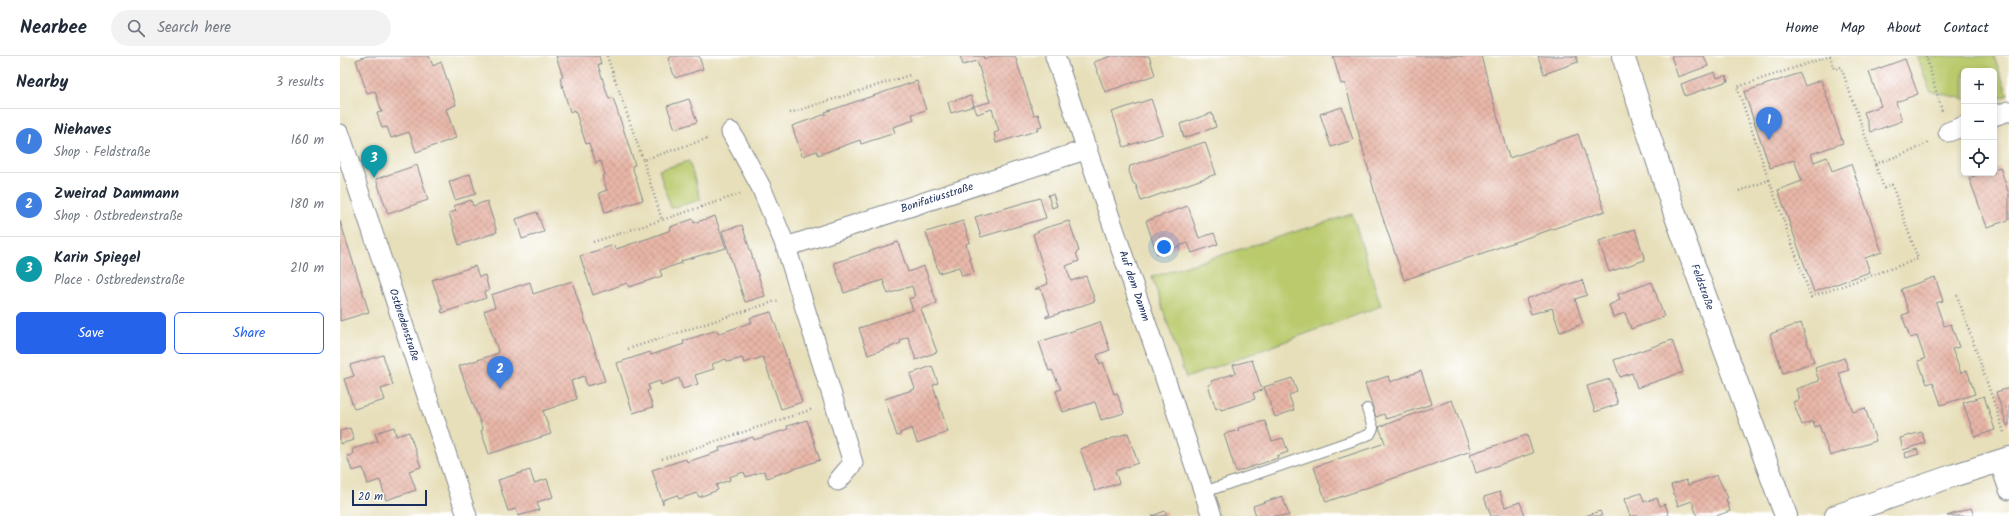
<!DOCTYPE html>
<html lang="en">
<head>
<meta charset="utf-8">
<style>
  :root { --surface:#fff; --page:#f2f2f3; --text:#1f2937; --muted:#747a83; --line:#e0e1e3; --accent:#2563eb }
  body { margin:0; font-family:Kalam,sans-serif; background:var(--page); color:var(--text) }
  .controls { position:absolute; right:12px; top:12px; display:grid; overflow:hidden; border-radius:6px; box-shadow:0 2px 6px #0003 }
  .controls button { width:36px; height:36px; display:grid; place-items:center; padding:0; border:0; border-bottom:1px solid var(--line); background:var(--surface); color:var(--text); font:20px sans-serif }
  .scale { position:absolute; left:12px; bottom:10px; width:75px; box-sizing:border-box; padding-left:4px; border:2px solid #1b2f5e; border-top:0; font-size:11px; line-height:14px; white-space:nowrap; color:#1b2f5e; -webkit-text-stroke:3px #fff; paint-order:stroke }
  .you { position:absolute; left:824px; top:191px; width:14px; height:14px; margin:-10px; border:3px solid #fff; border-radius:50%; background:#1a73e8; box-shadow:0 0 0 6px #1a73e833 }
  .badge { display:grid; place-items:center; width:26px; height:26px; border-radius:50%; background:var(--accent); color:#fff; font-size:13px; font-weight:700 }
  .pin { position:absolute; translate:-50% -33px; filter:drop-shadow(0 1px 2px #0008) }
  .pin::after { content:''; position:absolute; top:21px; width:14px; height:12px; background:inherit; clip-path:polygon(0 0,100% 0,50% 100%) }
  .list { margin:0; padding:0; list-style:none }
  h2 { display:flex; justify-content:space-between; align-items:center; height:52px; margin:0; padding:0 16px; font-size:17px }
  h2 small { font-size:13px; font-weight:400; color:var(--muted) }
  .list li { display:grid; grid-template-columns:26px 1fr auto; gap:12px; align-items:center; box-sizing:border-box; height:64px; padding:0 16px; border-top:1px solid var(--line) }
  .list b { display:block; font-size:15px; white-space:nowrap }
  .list p { margin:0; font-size:13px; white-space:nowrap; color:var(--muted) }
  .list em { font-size:13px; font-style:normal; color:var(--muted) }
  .actions { display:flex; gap:8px; padding:12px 16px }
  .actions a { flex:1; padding:9px 0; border:1px solid var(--accent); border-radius:6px; text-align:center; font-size:14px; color:var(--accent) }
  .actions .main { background:var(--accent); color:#fff }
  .icon { flex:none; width:22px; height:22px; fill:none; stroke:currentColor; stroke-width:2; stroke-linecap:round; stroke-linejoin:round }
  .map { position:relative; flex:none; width:1669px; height:460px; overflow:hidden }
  header { display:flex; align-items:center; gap:24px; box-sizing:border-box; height:56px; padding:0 20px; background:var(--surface); border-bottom:1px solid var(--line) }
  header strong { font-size:19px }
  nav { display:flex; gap:22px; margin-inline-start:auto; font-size:14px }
  .search { width:280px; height:36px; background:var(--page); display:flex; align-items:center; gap:10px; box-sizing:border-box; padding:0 14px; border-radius:22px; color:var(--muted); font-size:15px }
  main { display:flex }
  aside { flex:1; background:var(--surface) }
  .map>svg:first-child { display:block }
</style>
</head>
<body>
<header>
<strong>Nearbee</strong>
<div class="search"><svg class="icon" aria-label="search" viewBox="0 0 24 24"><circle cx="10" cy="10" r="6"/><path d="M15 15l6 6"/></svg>Search here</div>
<nav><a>Home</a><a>Map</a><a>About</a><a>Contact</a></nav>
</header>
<main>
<aside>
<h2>Nearby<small>3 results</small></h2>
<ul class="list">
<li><span class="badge" style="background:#3f7fe0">1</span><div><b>Niehaves</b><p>Shop · Feldstraße</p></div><em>160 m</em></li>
<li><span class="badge" style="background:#3f7fe0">2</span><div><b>Zweirad Dammann</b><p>Shop · Ostbredenstraße</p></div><em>180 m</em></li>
<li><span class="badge" style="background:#0f9aa8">3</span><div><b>Karin Spiegel</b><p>Place · Ostbredenstraße</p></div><em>210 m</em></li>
</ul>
<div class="actions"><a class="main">Save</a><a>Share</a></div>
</aside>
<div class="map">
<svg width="1669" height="460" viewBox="0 0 1669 460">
  <defs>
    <pattern id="building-cross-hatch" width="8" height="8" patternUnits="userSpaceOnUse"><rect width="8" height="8" fill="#e8b6a7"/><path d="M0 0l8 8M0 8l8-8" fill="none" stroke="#c69d92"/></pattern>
  </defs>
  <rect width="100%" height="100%" fill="#fff"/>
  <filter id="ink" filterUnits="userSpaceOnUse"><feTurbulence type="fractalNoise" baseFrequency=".025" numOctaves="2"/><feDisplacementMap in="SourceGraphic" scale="8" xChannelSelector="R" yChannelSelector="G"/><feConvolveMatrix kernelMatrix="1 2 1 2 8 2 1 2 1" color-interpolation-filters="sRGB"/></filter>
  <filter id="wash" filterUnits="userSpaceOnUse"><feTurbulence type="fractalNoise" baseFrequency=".012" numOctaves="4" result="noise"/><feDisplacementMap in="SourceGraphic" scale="16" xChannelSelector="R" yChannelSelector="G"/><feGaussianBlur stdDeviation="0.9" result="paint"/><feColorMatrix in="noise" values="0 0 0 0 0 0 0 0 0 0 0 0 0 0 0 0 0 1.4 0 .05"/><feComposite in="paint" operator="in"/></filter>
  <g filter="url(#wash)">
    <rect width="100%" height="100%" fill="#e7dfba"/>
    <path fill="#baca6d" stroke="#6a7c66" d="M 1577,0 L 1654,0 L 1668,39 L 1654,45 L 1654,15 L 1624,15 L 1624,43 L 1590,35 Z
      M 349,105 L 361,144 L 331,152 L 319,114 Z
      M 1012,158 L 1041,250 L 846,322 L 812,221 Z"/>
    <g id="blocks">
      <path fill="url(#building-cross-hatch)" d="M 27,0 L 89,0 L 93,10 L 101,6 L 116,49 L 106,53 L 116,82 L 76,96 L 69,76 L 51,82 L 47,71 L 42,72 L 37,57 L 42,56 L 35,35 L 27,37 L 16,4 Z
        M 216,0 L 259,0 L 261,8 L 258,9 L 269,43 L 273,42 L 284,75 L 295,109 L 292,110 L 303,144 L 265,156 L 259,137 L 267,134 L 262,120 L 265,119 L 261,105 L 256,107 L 249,87 L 246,88 L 235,54 L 230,56 L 220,22 L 223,21 Z
        M 332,0 L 359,0 L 363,13 L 335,22 L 328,3 Z
        M 620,0 L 643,0 L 644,3 L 653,0 L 675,0 L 694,59 L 698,58 L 702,70 L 698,71 L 699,74 L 656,87 L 654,77 L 659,75 L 652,53 L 637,58 L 634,50 L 650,46 L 637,5 L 623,9 Z
        M 771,0 L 809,0 L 815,19 L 765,36 L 754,6 Z
        M 993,0 L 1141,0 L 1169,102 L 1238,78 L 1265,155 L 1064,224 L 1037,145 L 1005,27 L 1001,28 Z
        M 1198,0 L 1236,0 L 1238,6 L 1204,18 Z
        M 1331,0 L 1364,0 L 1368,10 L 1338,21 Z
        M 1565,3 L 1578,38 L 1556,46 L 1562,65 L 1531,76 L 1524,56 L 1541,50 L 1529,16 Z
        M 1375,16 L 1377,22 L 1386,19 L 1388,25 L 1345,40 L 1341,28 Z
        M 1460,17 L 1465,30 L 1481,24 L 1503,87 L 1471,98 L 1474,106 L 1487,101 L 1492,115 L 1511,108 L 1542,196 L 1525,202 L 1530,216 L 1474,236 L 1438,134 L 1462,125 L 1454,104 L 1430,112 L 1404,36 Z
        M 577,25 L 586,54 L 572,58 L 574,64 L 553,71 L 555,77 L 521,88 L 520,84 L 478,99 L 477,95 L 462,100 L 452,70 L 486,58 L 485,56 Z
        M 631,40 L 634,50 L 611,57 L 608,46 Z
        M 349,43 L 357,66 L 335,73 L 327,50 Z
        M 811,43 L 823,78 L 784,91 L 772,56 Z
        M 1002,51 L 1013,84 L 991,91 L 980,58 Z
        M 872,57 L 876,71 L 844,82 L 840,68 Z
        M 865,86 L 876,118 L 801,145 L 796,129 L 793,127 L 789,115 L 790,110 Z
        M 77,109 L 88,144 L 48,158 L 36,123 Z
        M 1660,111 L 1669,138 L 1669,164 L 1647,171 L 1629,122 L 1643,117 L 1654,117 L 1654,113 Z
        M 130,118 L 136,138 L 115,144 L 109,126 Z
        M 713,138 L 717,150 L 712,152 L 708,139 Z
        M 700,142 L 706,162 L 641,181 L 635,161 Z
        M 131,144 L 133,150 L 147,145 L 157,176 L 119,189 L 109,157 L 116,155 L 114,150 Z
        M 848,150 L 859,182 L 874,177 L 878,188 L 852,197 L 848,187 L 817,198 L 806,165 Z
        M 197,156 L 204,176 L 182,183 L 176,163 Z
        M 375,160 L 386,192 L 341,205 L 342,207 L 320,214 L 322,220 L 289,231 L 287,227 L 253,239 L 240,200 L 274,189 L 276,193 L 309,182 L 331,174 L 330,171 L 353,163 L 354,167 Z
        M 0,165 L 29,256 L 0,265 Z
        M 623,165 L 630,186 L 626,188 L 634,217 L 622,220 L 619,211 L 599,217 L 586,176 Z
        M 729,165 L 739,195 L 736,197 L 739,205 L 726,210 L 731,225 L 746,220 L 755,245 L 706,262 L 706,260 L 710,259 L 701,233 L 695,233 L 708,228 L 693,178 L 705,172 Z
        M 402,169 L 425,240 L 405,246 L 382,175 Z
        M 1295,173 L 1305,204 L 1269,216 L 1259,185 Z
        M 558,186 L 568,216 L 584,210 L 597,247 L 581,253 L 597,296 L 576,304 L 568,281 L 560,284 L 561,287 L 528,299 L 519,272 L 573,254 L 569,243 L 575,241 L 572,230 L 548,238 L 543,224 L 504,237 L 494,207 Z
        M 135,210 L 139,221 L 145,219 L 149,235 L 144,236 L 146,242 L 102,257 L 101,254 L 103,254 L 92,224 Z
        M 1595,221 L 1603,245 L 1596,247 L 1604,270 L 1611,268 L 1619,291 L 1612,293 L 1621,317 L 1627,314 L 1635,338 L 1601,349 L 1593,326 L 1587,328 L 1578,305 L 1585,303 L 1577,280 L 1570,282 L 1562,259 L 1569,257 L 1561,233 Z
        M 1242,224 L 1247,239 L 1235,243 L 1243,268 L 1220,276 L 1212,252 L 1191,258 L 1186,243 Z
        M 232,225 L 265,325 L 247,330 L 244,320 L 231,325 L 237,343 L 203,355 L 211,378 L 149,398 L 141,375 L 143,374 L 119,310 L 159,297 L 144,255 L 155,251 L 151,239 L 190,226 L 193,238 Z
        M 1312,226 L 1324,261 L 1291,273 L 1285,257 L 1273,261 L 1269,249 L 1280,244 L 1278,238 Z
        M 431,256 L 462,346 L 441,353 L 423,301 L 404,307 L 402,302 L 388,306 L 386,303 L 372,308 L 374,313 L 355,319 L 358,328 L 343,333 L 339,322 L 321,329 L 320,325 L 308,329 L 310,334 L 307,335 L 313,351 L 293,357 L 277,307 L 310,296 L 311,299 L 344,288 L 343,285 L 377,274 L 378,278 L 412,266 L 410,262 Z
        M 760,266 L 770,294 L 757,299 L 760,308 L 763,306 L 774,338 L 777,337 L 784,357 L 761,364 L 755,346 L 723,356 L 716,335 L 721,333 L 712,314 L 709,315 L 699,286 Z
        M 1461,267 L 1474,306 L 1443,317 L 1430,278 Z
        M 1332,284 L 1343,316 L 1297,332 L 1292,317 L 1280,321 L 1274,304 Z
        M 43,299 L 53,329 L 41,333 L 45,344 L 14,353 L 4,323 L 14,320 L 10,309 Z
        M 1504,302 L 1509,314 L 1499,317 L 1513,356 L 1525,352 L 1536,385 L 1490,400 L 1479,369 L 1475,371 L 1473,365 L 1462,369 L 1453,346 L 1460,343 L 1456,333 L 1479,325 L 1475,312 Z
        M 912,304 L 922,334 L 913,337 L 915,343 L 881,354 L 880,351 L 876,353 L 868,329 L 872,327 L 871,325 L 896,317 L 893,309 Z
        M 592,310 L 598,327 L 593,329 L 608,376 L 577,387 L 572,372 L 560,377 L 560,379 L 557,380 L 545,343 L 575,333 L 570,318 Z
        M 1081,315 L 1092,348 L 1046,363 L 1044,358 L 1036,361 L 1025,328 L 1048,320 L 1050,326 Z
        M 952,322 L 957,336 L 949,339 L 954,354 L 935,361 L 924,331 Z
        M 1270,323 L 1278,348 L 1255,356 L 1247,330 Z
        M 1669,332 L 1669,369 L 1667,370 L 1656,336 Z
        M 1644,340 L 1655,374 L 1635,381 L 1623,347 Z
        M 1112,344 L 1131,395 L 986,446 L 974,411 L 1045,387 L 1039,371 Z
        M 467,364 L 480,404 L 427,422 L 424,415 L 406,421 L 404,416 L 389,421 L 390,424 L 376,429 L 378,434 L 359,441 L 357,437 L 339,443 L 337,439 L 323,444 L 323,448 L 312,414 L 346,403 L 347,406 L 380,395 L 379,392 L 413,381 L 414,384 L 448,373 L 447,370 Z
        M 925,365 L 932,385 L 943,382 L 948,396 L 937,400 L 938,402 L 896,416 L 884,378 L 899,374 L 898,372 Z
        M 54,371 L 56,380 L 69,376 L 81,411 L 69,415 L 76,434 L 46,444 L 40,424 L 28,428 L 23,412 L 12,415 L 7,400 L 12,399 L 13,393 L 38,385 L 35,377 Z
        M 10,372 L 14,384 L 0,388 L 0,375 Z
        M 1582,376 L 1585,387 L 1563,394 L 1560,382 Z
        M 788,377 L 798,407 L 775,415 L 779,427 L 755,435 L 740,393 Z
        M 1187,379 L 1193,397 L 1136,417 L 1130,398 Z
        M 1577,393 L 1579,398 L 1566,402 L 1565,397 Z
        M 190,414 L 194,427 L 207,423 L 213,441 L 197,446 L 199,454 L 178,460 L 176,453 L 168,455 L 158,424 Z
        M 1377,419 L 1388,442 L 1386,443 L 1390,455 L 1376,460 L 1357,460 L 1352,445 L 1338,450 L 1331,429 L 1346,424 L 1348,429 Z
        M 1160,436 L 1165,451 L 1180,446 L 1185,460 L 1151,460 L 1144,441 Z
        M 1301,437 L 1304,446 L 1317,442 L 1320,450 L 1325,448 L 1329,460 L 1290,460 L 1284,443 Z
        M 942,440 L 949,459 L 947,460 L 916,460 L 913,450 Z
        M 1631,452 L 1634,460 L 1607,460 Z
        M 825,455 L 827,460 L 812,460 Z
        M 1260,455 L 1262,460 L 1245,460 Z"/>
    </g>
  </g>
  <g filter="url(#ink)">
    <use href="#blocks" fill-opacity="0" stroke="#81878c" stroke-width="1"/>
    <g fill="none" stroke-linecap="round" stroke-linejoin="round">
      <g stroke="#81878c" stroke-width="12">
        <path id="lane" d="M 864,436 L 1023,381 L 1030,378 L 1033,372 L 1027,353"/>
      </g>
      <g stroke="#81878c" stroke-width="21">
        <path id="street" d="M 715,0 L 872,460
          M 1654,60 L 1669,55
          M 391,76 L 421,131 L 446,191
          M 1608,76 L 1624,70
          M 0,78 L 127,460
          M 1659,405 L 1669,434
          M 498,425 L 513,407 L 446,191 L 748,93"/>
      </g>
      <g stroke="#81878c" stroke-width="24">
        <path id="secondary" d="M 1283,0 L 1335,158 L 1446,460
          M 1496,460 L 1615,419 L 1669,402"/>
      </g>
      <path stroke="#81878c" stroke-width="2.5" stroke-dasharray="1 3" stroke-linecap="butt" d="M 267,0 L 303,104 L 369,82
        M 1586,0 L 1602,55
        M 450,57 L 570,19
        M 303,104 L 322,164 L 400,138
        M 1429,124 L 1471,241 L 1578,203 L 1552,129 L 1544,132 L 1535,108
        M 1399,135 L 1429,124 L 1397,31 L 1490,0 L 1494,13 L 1501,11 L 1535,108 L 1572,95 L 1589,86
        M 253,186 L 322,164
        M 1617,239 L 1665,379
        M 288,293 L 439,244
        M 322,403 L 473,353"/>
      <use href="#lane" stroke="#fff" stroke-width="10"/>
      <use href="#street" stroke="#fff" stroke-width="19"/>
      <use href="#secondary" stroke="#fff" stroke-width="22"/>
    </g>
  </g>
  <g text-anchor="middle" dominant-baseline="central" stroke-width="3" stroke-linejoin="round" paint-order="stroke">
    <g font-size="11" fill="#1b2f5e" stroke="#fff">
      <text transform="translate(597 142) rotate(-18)">Bonifatiusstraße</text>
      <text transform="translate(794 230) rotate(71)">Auf dem Damm</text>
      <text transform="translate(1362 231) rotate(70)">Feldstraße</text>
      <text transform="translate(64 269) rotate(72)">Ostbredenstraße</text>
    </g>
  </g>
</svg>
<div class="controls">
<button>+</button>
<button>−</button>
<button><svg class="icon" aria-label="locate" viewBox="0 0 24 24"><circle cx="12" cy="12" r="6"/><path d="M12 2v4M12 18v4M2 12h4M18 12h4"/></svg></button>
</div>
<div class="scale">20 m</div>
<div class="you"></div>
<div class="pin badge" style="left:1429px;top:84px;background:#3f7fe0">1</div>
<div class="pin badge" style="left:160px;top:333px;background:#3f7fe0">2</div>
<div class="pin badge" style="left:34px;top:122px;background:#0f9aa8">3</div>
</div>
</main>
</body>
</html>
